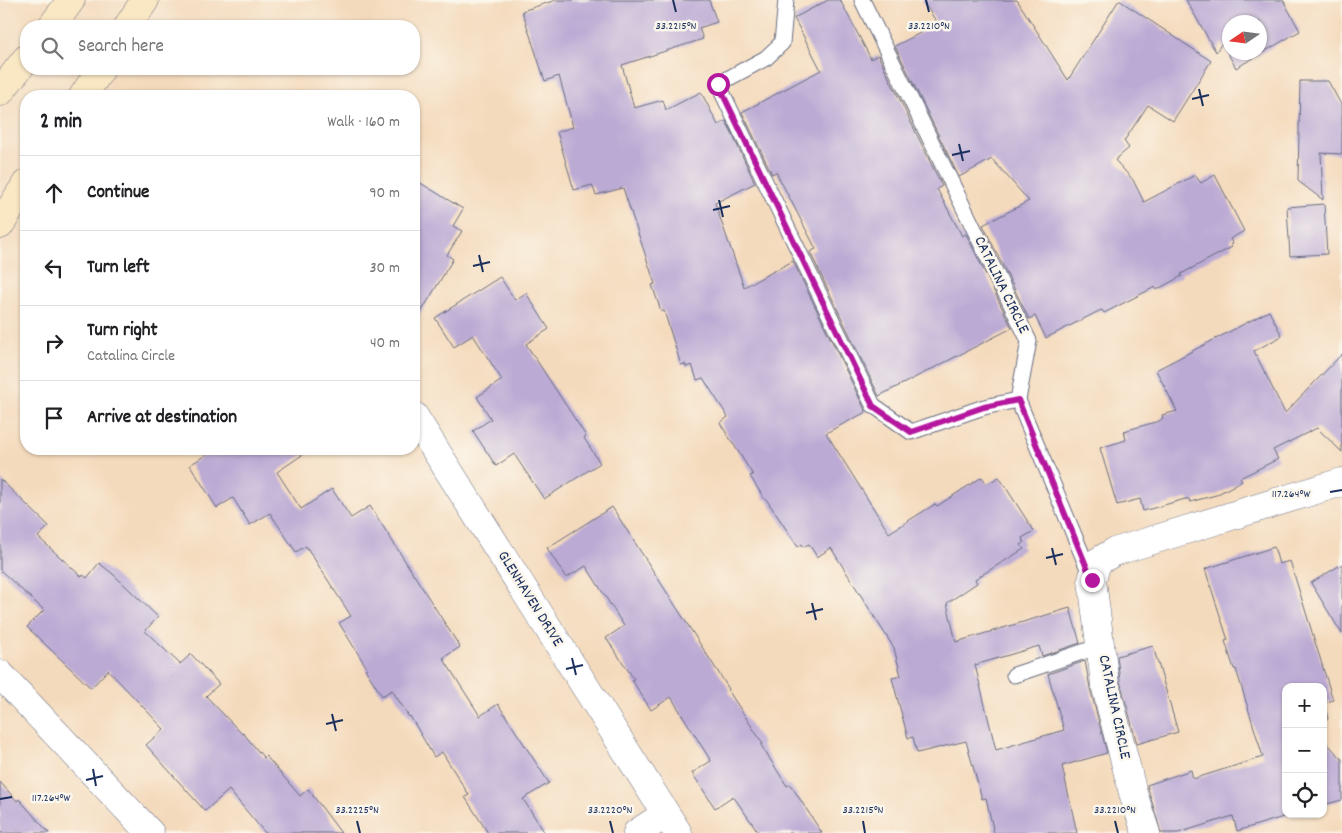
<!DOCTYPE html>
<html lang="en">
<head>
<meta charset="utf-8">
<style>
  :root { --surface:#fff; --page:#f2f2f2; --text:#202124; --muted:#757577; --line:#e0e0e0 }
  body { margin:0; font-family:Dekko,sans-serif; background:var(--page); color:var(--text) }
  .controls { position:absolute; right:15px; bottom:15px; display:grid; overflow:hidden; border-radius:10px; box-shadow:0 1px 4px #0004 }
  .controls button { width:45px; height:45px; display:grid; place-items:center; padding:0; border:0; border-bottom:1px solid var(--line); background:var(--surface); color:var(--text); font:25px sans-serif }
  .compass { position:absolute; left:1222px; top:15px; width:45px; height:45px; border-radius:50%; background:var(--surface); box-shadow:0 1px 4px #0004; rotate:257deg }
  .stop { position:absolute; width:15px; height:15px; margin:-11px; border:4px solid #b5179e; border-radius:50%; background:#fff }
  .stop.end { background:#b5179e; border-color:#fff; box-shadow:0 1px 5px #0008 }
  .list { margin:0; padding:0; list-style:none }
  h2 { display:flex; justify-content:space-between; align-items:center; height:65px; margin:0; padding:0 20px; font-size:21px }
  h2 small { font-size:16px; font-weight:400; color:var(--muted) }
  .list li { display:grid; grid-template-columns:32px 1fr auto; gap:15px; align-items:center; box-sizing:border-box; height:75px; padding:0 20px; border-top:1px solid var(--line) }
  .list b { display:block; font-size:19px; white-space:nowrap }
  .list p { margin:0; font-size:16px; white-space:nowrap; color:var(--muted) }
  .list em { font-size:16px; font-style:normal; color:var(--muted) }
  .icon { flex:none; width:28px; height:28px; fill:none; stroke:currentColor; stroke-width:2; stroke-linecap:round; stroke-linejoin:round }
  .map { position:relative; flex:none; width:1342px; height:833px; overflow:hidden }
  .search { position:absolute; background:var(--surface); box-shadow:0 1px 4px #0004; left:20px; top:20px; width:400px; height:55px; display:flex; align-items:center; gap:12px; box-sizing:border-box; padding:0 18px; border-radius:20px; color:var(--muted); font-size:19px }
  .panel { position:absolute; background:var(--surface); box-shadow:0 1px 4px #0004; left:20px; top:90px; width:400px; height:365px; border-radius:20px }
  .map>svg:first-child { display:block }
</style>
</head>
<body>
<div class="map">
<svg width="1342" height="833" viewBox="0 0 1342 833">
  <rect width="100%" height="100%" fill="#fbf7ec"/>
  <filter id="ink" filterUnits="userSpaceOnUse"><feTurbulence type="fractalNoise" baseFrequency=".02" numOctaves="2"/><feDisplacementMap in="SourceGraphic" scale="10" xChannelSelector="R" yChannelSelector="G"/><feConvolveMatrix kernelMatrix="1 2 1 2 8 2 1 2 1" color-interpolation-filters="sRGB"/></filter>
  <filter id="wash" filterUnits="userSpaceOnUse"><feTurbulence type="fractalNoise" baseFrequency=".0096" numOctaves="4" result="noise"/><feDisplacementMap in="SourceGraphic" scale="20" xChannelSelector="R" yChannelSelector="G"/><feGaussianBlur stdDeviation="1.12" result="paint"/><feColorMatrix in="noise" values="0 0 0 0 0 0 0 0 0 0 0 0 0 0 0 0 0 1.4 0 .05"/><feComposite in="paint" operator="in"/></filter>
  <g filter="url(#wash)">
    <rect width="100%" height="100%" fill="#f4dabc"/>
    <g id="blocks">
      <path fill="#bbaad4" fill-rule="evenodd" d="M 556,0 L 709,0 L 717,22 L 699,28 L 703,39 L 622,65 L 634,108 L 663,100 L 666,110 L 701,92 L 718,125 L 726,121 L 755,183 L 715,203 L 744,287 L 793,261 L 866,412 L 826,433 L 889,533 L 935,504 L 937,506 L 982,477 L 987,484 L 999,477 L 1034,531 L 1022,538 L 1024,543 L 1021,545 L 1024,549 L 975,579 L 977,583 L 947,603 L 956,642 L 1070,608 L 1080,643 L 1042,656 L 1039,646 L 975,665 L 996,750 L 1064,730 L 1048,674 L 1085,661 L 1090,688 L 1107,753 L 1062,766 L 1077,833 L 994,833 L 986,798 L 982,799 L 966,741 L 917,753 L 913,737 L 908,738 L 892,678 L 901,676 L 894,648 L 831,548 L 817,557 L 809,544 L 803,547 L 802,544 L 798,547 L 766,499 L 765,500 L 750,476 L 753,475 L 720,423 L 728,417 L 703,378 L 697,380 L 692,365 L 686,367 L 685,364 L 681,365 L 664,311 L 661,311 L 652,285 L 655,284 L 623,188 L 596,195 L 592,185 L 574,190 L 557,132 L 573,127 L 559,76 L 545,81 L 522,11 Z
        M 828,0 L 840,0 L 871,59 L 878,55 L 942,186 L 937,189 L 962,236 L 966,234 L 1012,328 L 879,396 L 810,252 L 816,249 L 776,172 L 772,174 L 742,112 L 821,70 L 794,18 Z
        M 922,0 L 1017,0 L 1068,80 L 1119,0 L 1211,61 L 1173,121 L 1148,105 L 1124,141 L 1129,148 L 1115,160 L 1133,180 L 1144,202 L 1195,175 L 1201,183 L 1215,175 L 1244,231 L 1230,239 L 1233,244 L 1230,245 L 1232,247 L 1181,274 L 1182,276 L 1156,290 L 1155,287 L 1104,313 L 1102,310 L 1099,311 L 1046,338 L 1035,316 L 1029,319 L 983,225 L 1029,201 L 992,159 L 959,177 L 895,46 L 938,24 Z
        M 1186,0 L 1283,0 L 1300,31 L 1236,68 L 1222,43 L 1216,52 ZM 1230,22 L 1260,22 L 1260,52 L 1230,52 Z
        M 1300,81 L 1328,81 L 1342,106 L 1342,154 L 1321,153 L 1323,200 L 1298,181 Z
        M 414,179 L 463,209 L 453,226 L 462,231 L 447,255 L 453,259 L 414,324 Z
        M 1324,204 L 1327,254 L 1290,256 L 1287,207 Z
        M 500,277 L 515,300 L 526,293 L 549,329 L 526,344 L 586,436 L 584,438 L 600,463 L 544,499 L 514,454 L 496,466 L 473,431 L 491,419 L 477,397 L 502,380 L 473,335 L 454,347 L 435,318 Z
        M 1269,311 L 1282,336 L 1254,351 L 1285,413 L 1342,354 L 1342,452 L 1317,428 L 1273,450 L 1278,459 L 1240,478 L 1242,481 L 1216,495 L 1190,502 L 1189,499 L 1185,499 L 1143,511 L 1140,499 L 1117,505 L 1100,448 L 1126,440 L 1124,431 L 1159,421 L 1163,418 L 1162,415 L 1177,411 L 1156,370 Z
        M 215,449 L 311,449 L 277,472 L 301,509 L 332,489 L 351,518 L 370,506 L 460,647 L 443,658 L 480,716 L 498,704 L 549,783 L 523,799 L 545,833 L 488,833 L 465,797 L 469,795 L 442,752 L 434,757 L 410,716 L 409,717 L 392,690 L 382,696 L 365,669 L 367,668 L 339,623 L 351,616 L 306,546 L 296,552 L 270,513 L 250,525 L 233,498 L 217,508 L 190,465 Z
        M 0,479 L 49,526 L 38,537 L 82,577 L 83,575 L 87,578 L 99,563 L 113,574 L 158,617 L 145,631 L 180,664 L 191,654 L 219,684 L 206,696 L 242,734 L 243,733 L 264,758 L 266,756 L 300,796 L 308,789 L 341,833 L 265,833 L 229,790 L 205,811 L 146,745 L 164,729 L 108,670 L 91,688 L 27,627 L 44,610 L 0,570 Z
        M 612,507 L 729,689 L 728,690 L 763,744 L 761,745 L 787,786 L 790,784 L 822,833 L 759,833 L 733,796 L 715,808 L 692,773 L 711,761 L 671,697 L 651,710 L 632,680 L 634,679 L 606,638 L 624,626 L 586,566 L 566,578 L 547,548 Z
        M 1274,547 L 1279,564 L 1290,561 L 1333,700 L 1324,703 L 1328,719 L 1323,720 L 1323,687 L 1286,687 L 1286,814 L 1293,814 L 1237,831 L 1233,816 L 1178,833 L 1161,833 L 1147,785 L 1191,770 L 1193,779 L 1263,757 L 1236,669 L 1234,669 L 1225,641 L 1228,640 L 1226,634 L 1205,569 Z
        M 1342,564 L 1342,634 L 1311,583 Z
        M 1153,646 L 1178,732 L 1137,744 L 1120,681 L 1117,656 Z
        M 1323,739 L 1342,759 L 1342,800 L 1323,805 Z
        M 0,782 L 17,801 L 19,799 L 49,833 L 0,833 Z"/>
    </g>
  </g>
  <g filter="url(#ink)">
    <use href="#blocks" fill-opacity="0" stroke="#676b7f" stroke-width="1"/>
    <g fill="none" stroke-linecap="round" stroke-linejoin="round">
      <g stroke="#676b7f" stroke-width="17">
        <path id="lane" d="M 786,0 L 782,43 L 766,58 L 718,84 L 873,405 L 911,432 L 984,407 L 1018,400
          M 862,0 L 1029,341 L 1018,400 L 1091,576
          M 1014,675 L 1100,646"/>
      </g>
      <g stroke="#676b7f" stroke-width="29">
        <path id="street" d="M 414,416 L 678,833
          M 0,674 L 150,833
          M 637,833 L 666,814
          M 1146,833 L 1133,793 L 1105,684 L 1092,580 L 1097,562 L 1114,552 L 1342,482"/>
      </g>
      <g stroke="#676b7f" stroke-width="29">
        <path id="secondary" d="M 52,26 L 71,0
          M 128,26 L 145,0
          M 0,92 L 26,59
          M 83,96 L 101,69
          M 0,225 L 26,184"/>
      </g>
      <use href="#lane" stroke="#fff" stroke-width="15"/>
      <use href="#street" stroke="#fff" stroke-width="28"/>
      <use href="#secondary" stroke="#fae7c3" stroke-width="28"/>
    </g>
  </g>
  <g fill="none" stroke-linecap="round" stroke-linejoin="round" filter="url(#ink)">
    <path stroke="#b5179e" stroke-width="6" d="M 718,84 L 873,406 L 911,432 L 984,407 L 1018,400 L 1092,580"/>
  </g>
  <path fill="none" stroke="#1b2f5e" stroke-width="2" d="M 673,0 L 676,12M 926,0 L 929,12M 1199,89 L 1203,106M 1192,99 L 1209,95M 959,144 L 963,161M 952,155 L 970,151M 719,200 L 723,217M 713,210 L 730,206M 479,255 L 483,272M 473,266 L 490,262M 1330,492 L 1342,490M 1052,548 L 1056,565M 1046,558 L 1063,554M 812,603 L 816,620M 806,613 L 823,609M 572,658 L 576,675M 566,669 L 583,665M 332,714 L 336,731M 326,724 L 343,720M 93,769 L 96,786M 86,780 L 103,776M 0,799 L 12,797M 357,821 L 360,833M 610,821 L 613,833M 863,821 L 865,833M 1115,821 L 1118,833"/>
  <g text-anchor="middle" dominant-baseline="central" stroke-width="5" stroke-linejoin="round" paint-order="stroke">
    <g font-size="16" fill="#1b2f5e" stroke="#fbf7ec">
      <text transform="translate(1001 285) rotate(64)">CATALINA CIRCLE</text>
      <text transform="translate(530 599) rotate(58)">GLENHAVEN DRIVE</text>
      <text transform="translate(1114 707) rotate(78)">CATALINA CIRCLE</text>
    </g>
  </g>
  <g font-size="12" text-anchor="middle" fill="#1b2f5e" stroke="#fbf7ec" stroke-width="5" stroke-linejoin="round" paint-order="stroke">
    <text x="676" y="29">33.2215°N</text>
    <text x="929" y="29">33.2210°N</text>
    <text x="1291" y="497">117.264°W</text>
    <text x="51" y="801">117.264°W</text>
    <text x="357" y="813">33.2225°N</text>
    <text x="610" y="813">33.2220°N</text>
    <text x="863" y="813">33.2215°N</text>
    <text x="1115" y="813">33.2210°N</text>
  </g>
</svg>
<div class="controls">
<button>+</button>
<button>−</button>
<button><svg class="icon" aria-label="locate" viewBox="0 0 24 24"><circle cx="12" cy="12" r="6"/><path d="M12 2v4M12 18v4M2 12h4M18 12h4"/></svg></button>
</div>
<svg class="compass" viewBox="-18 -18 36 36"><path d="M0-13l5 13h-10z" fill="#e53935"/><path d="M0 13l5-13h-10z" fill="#757577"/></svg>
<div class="stop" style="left:718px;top:84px"></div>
<div class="stop end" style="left:1092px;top:580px"></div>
<div class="search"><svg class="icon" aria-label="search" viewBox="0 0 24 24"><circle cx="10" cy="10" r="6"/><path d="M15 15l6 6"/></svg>Search here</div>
<section class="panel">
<h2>2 min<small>Walk · 160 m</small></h2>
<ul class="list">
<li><svg class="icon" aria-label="ahead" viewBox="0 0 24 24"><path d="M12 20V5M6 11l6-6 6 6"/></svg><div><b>Continue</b></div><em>90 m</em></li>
<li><svg class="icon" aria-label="left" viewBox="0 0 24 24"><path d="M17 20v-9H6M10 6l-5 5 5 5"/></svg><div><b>Turn left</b></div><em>30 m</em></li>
<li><svg class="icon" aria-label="right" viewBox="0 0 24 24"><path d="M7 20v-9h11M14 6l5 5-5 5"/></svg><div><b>Turn right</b><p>Catalina Circle</p></div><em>40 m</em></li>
<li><svg class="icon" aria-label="arrive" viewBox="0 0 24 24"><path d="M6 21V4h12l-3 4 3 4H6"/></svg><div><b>Arrive at destination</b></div></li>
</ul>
</section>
</div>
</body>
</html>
